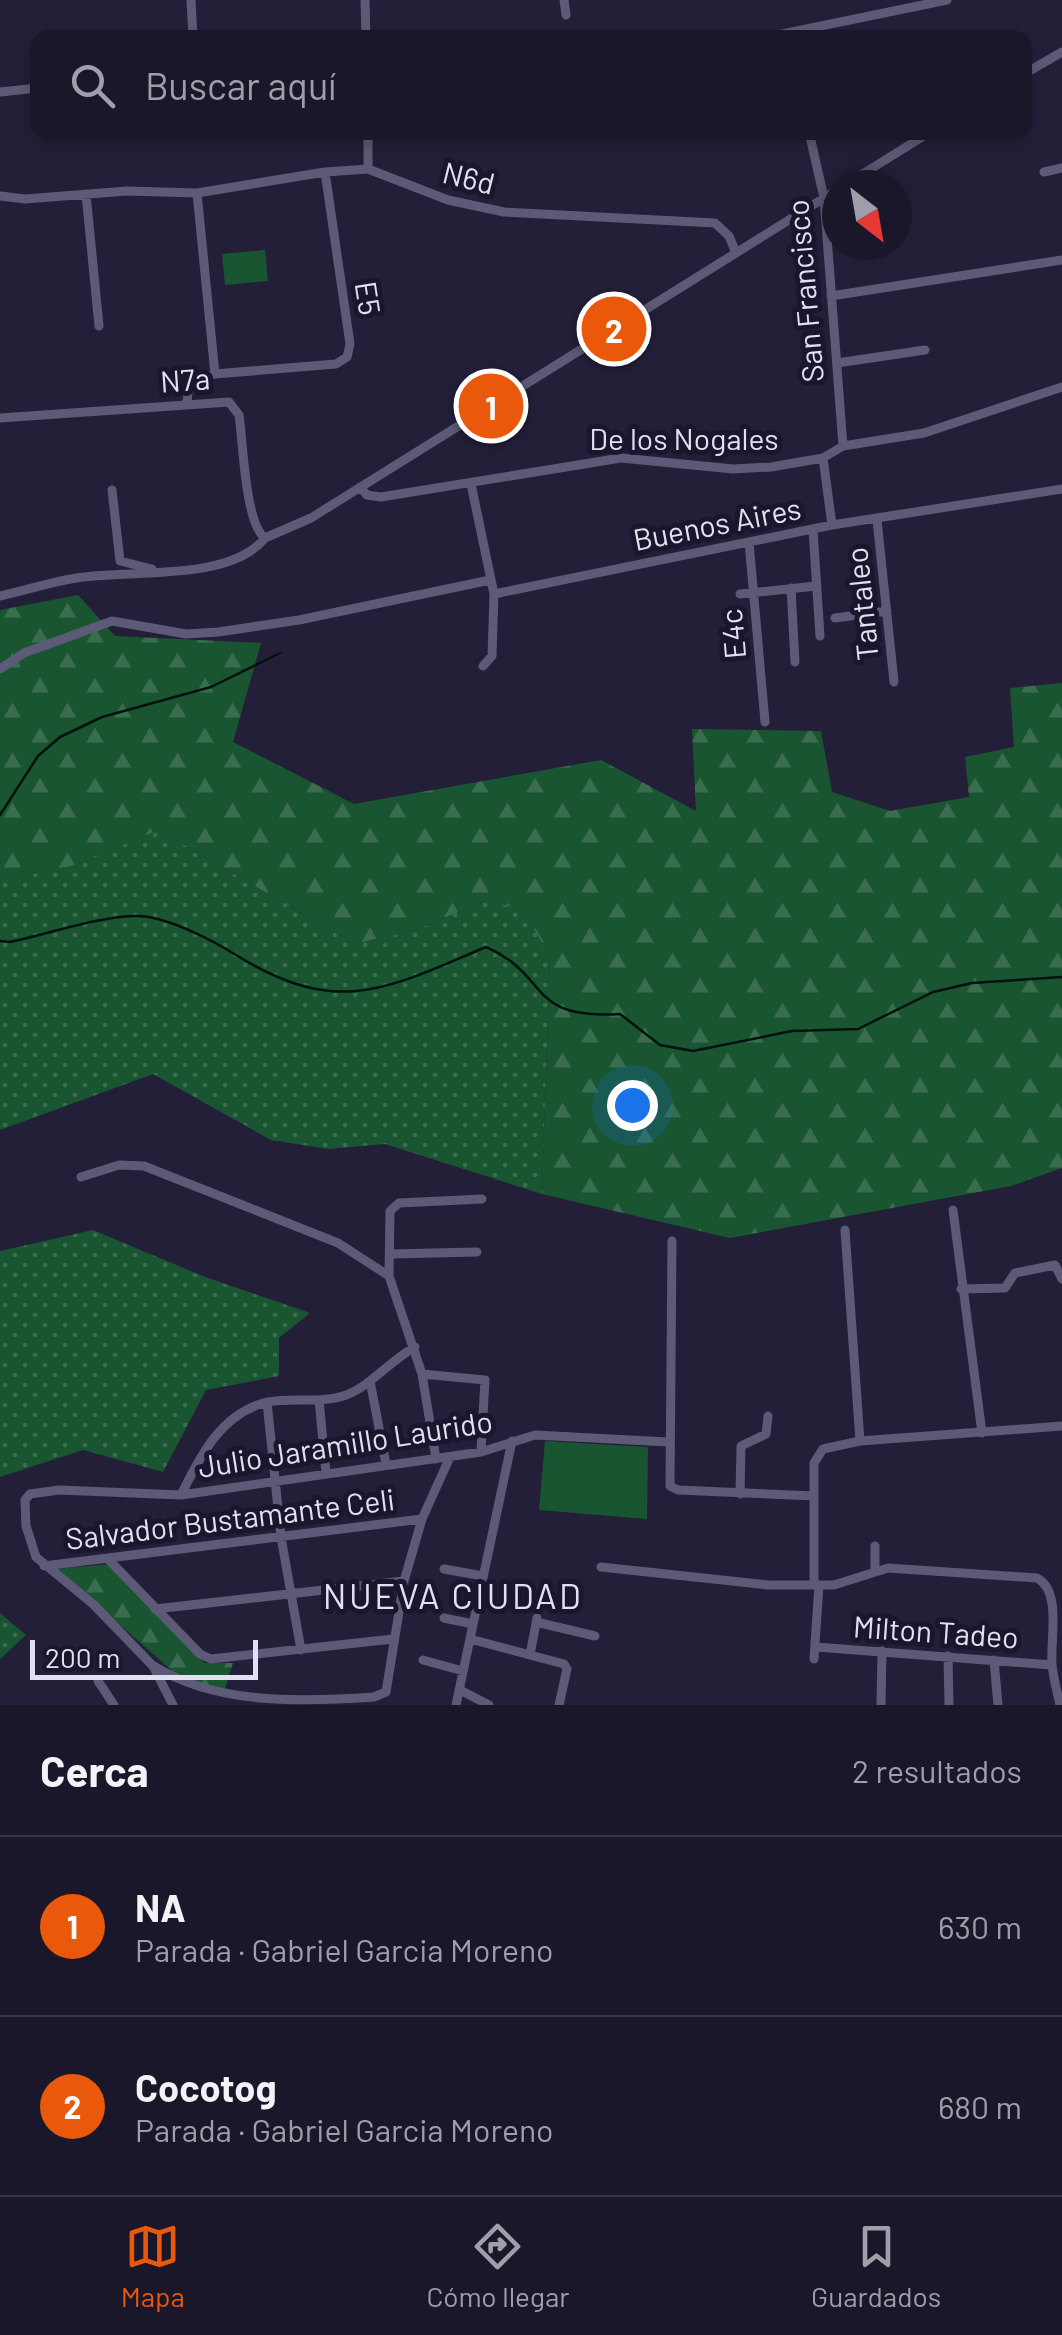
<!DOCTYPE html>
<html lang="es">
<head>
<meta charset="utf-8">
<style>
  :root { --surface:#1a172b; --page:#232033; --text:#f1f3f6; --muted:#9f9fa9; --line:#383647; --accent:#ea580c }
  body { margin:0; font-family:Barlow,sans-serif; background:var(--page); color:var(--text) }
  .compass { position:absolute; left:822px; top:170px; width:90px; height:90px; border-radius:50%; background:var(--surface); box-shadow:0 5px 15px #0003; rotate:149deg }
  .scale { position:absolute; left:30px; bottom:25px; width:228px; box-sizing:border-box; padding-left:10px; border:5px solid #e2e1f2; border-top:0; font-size:28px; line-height:35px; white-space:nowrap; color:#e2e1f2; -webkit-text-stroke:8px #1a162e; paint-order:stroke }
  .you { position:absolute; left:632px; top:1105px; width:35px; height:35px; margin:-25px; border:8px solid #fff; border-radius:50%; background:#1a73e8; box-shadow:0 0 0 15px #1a73e833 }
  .badge { display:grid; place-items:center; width:65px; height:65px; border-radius:50%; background:var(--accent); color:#fff; font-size:32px; font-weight:700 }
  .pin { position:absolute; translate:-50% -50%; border:5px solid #fff; box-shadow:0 2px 10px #0006 }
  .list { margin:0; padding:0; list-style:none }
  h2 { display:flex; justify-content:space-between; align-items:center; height:130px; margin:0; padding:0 40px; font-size:42px }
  h2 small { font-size:32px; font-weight:400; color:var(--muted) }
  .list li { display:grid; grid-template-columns:65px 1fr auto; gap:30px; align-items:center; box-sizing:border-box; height:180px; padding:0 40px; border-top:2px solid var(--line) }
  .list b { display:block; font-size:38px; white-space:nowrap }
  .list p { margin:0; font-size:32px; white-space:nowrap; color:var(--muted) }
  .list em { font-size:32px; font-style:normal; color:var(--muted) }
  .icon { flex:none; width:55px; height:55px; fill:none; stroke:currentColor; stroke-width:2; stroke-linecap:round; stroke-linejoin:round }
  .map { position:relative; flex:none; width:1062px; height:1705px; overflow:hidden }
  .search { position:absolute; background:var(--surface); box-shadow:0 5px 15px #0003; left:30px; right:30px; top:30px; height:110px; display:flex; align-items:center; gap:25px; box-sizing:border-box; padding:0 35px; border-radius:20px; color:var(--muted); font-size:38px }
  .sheet { height:490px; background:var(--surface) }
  nav { display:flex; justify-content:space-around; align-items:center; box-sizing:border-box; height:140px; border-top:2px solid var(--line); background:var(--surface); font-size:28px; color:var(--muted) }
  nav a { display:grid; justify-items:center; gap:5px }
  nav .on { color:var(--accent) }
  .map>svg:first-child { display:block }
</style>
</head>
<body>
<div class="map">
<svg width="1062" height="1705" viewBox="0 0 1062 1705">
  <defs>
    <pattern id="grass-dots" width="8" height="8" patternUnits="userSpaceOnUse" patternTransform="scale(2.5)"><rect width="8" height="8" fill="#195530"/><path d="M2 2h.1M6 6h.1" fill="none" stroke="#3a6d4e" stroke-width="1.8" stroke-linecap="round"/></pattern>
    <pattern id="forest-firs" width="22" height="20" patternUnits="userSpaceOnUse" patternTransform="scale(2.5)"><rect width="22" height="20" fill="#195530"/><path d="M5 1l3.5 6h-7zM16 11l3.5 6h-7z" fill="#3a6d4e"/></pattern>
  </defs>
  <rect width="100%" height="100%" fill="#231f39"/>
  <path fill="url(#grass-dots)" d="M 159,830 L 354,944 L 415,930 L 492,898 L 526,916 L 550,956 L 542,1194 L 385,1144 L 328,1149 L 271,1140 L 153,1074 L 0,1130 L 0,881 Z
    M 93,1230 L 205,1277 L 310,1313 L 279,1338 L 279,1376 L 206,1390 L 163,1472 L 83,1450 L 0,1477 L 0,1251 Z
    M 0,1613 L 26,1635 L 0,1659 Z"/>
  <path fill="url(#forest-firs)" d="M 78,595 L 115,636 L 261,643 L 233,742 L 354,804 L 601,760 L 696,811 L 692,729 L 821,731 L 832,792 L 890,811 L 969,797 L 965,757 L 1014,747 L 1010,688 L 1062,683 L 1062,1168 L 1011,1186 L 730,1238 L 542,1194 L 550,956 L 526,916 L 492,898 L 415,930 L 354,944 L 159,830 L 71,866 L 0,881 L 0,610 Z
    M 109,1564 L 205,1663 L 233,1663 L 225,1689 L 180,1678 L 57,1569 Z"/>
  <path fill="#195530" d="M 265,250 L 268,281 L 225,285 L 222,254 Z
    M 545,1441 L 648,1447 L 647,1519 L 539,1510 Z"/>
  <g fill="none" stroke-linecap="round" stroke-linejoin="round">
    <path stroke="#021111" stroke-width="2.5" d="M 0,815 L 38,756 L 60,737 L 102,717 L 211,687 L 280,653
      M 0,941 L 10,942 C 48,934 100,916 137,916 C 166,916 212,940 236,955 C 338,1018 386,989 486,947 C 552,976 525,1020 620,1014 L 660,1045 L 693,1051 L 792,1031 L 858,1029 L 933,992 L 972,983 L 1062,977"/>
    <path stroke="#5d5a77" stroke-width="9" d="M 191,0 L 193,38
      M 365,0 L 366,38
      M 564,0 L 566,15
      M 762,38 L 947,0
      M 1024,74 L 1062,52
      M 0,92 L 38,88
      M 368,132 L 368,169
      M 809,132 L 824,198 L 843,446
      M 1044,172 L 1062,168
      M 845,185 L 930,132
      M 86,194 L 99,326
      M 0,196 L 25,199 L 127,191 L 197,193 L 325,172 L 368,169 L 448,200 L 504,212 L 715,223 L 729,236 L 736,253
      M 831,296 L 1062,260
      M 837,363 L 925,350
      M 215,374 L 336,364 L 347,357 L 350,344 L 325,172
      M 187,404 L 189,378 L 215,374 L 197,193
      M 0,418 L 229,402 L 239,415 C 243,441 245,524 265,538
      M 823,458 L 832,525
      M 471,484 L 494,594 L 832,525 L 1062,489
      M 360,487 L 367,495 L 381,497 L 621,458 L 733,469 L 771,467 L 823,458 L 843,446 L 924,433 L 1062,387
      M 112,490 L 120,561 L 152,569
      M 877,520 L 894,682
      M 813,530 L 820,636
      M 265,538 L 311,518 L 837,190
      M 749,542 L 765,722
      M 791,588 L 795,662
      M 740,594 L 816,586
      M 0,596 C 28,590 56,580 84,577 C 134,570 231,581 265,538
      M 835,618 L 887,611
      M 483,666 L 492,656 L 494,594
      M 0,669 L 24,653 L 112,621 L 186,634 L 218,632 L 299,620 L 490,580
      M 81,1177 L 119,1165 L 144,1166 L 338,1243 L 389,1276
      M 953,1210 L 982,1433
      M 845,1230 L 860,1441
      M 672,1241 L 670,1486 L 678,1490 L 814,1496
      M 391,1254 L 477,1252
      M 961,1289 L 1005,1288 L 1015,1273 L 1055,1265 L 1062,1279
      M 422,1374 L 485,1380 L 481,1452
      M 370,1381 L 386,1464
      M 319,1400 L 326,1473
      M 267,1402 L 281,1537 L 301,1650
      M 436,1459 L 422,1374 L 389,1276 L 390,1211 L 399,1203 L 482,1199
      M 740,1494 L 741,1446 L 766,1434 L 768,1416
      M 181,1495 C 200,1456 222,1412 268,1402 C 294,1397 321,1404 346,1395 C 369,1387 391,1360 415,1347
      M 109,1560 L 200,1654 L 211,1659 L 393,1639
      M 44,1566 L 422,1519
      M 601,1567 L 768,1585 L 834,1585 L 888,1568 L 1037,1578 C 1062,1591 1050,1639 1052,1664 C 1053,1677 1057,1691 1060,1705
      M 444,1569 L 483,1576
      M 875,1569 L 875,1546
      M 814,1584 L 814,1463 L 823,1449 L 860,1441 L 1062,1426
      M 155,1609 L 404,1581
      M 444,1618 L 473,1624
      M 536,1622 L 595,1636
      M 470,1639 L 564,1664 L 567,1669 L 559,1705
      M 816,1647 L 1052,1665
      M 530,1655 L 537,1618
      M 948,1656 L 949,1705
      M 814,1659 L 819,1585
      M 423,1660 L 463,1671
      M 994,1660 L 998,1705
      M 154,1666 C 216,1705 302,1702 374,1697 L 386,1692 L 404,1581 L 422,1519 L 450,1457
      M 98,1681 L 114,1705
      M 460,1690 L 489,1705
      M 173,1705 L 153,1666 L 93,1604 L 36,1557 L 26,1526 L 25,1500 L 30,1494 L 59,1490 L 181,1495 L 481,1452 L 535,1435 L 668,1442
      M 456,1705 L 512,1441
      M 881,1705 L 882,1651"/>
  </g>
  <g text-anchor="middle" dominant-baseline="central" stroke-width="10" stroke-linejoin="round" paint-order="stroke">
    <g font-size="30" fill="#e2e1f2" stroke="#1a162e">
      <text transform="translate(469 177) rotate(14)">N6d</text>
      <text transform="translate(804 291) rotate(-95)">San Francisco</text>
      <text transform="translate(369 298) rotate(81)">E5</text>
      <text transform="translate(185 379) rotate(-4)">N7a</text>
      <text x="684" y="438">De los Nogales</text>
      <text transform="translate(717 523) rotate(-11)">Buenos Aires</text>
      <text transform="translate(861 604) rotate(-96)">Tantaleo</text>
      <text transform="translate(732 634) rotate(-95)">E4c</text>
      <text transform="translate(345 1443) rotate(-9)">Julio Jaramillo Laurido</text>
      <text transform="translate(230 1518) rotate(-7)">Salvador Bustamante Celi</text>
      <text transform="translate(936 1631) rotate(4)">Milton Tadeo</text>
    </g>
    <g font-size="35" letter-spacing="2.5" fill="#e2e1f2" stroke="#1a162e">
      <text x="453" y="1595">NUEVA CIUDAD</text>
    </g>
  </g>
</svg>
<svg class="compass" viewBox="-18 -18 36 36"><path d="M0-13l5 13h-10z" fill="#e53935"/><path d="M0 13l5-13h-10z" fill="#9f9fa9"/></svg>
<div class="scale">200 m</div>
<div class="you"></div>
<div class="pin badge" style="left:491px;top:406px">1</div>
<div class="pin badge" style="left:614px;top:329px">2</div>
<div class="search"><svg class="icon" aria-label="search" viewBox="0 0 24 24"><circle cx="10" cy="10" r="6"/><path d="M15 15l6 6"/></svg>Buscar aquí</div>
</div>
<section class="sheet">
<h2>Cerca<small>2 resultados</small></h2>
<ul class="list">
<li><span class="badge">1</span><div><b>NA</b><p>Parada · Gabriel Garcia Moreno</p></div><em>630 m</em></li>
<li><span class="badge">2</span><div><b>Cocotog</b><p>Parada · Gabriel Garcia Moreno</p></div><em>680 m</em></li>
</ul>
</section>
<nav>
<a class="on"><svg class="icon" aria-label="map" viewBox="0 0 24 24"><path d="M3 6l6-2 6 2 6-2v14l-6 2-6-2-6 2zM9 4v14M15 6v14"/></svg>Mapa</a>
<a><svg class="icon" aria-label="directions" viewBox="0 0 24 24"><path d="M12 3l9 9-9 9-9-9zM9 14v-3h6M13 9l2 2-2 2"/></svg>Cómo llegar</a>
<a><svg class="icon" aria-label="saved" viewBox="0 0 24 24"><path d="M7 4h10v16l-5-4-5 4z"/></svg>Guardados</a>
</nav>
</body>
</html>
